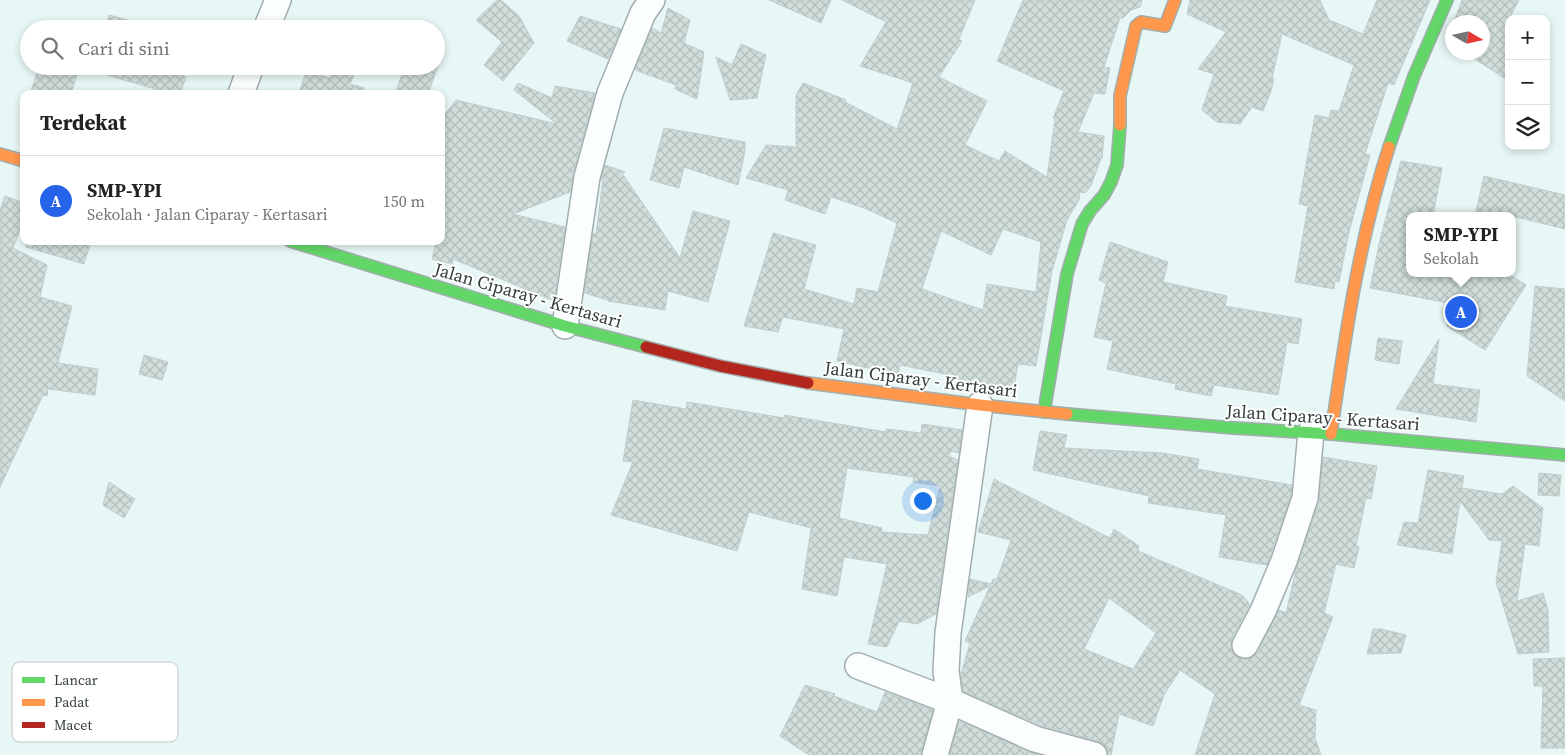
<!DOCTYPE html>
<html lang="id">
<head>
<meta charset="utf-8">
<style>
  :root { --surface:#fff; --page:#f6f6f6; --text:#222; --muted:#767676; --line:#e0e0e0; --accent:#2563eb }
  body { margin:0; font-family:"Source Serif 4",serif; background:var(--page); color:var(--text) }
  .controls { position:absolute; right:15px; top:15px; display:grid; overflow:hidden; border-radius:10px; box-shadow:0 2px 8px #0003 }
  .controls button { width:45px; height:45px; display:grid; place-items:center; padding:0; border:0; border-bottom:1px solid var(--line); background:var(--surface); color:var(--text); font:25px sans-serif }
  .compass { position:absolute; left:1445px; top:15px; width:45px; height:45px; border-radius:50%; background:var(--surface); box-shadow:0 2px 8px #0003; rotate:99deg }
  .you { position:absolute; left:922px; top:500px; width:18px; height:18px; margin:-12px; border:4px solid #fff; border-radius:50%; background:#1a73e8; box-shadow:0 0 0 8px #1a73e833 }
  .badge { display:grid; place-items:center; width:32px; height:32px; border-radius:50%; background:var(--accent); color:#fff; font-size:16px; font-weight:700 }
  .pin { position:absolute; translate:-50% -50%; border:2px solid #fff; box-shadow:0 1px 5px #0006 }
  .popup { position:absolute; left:1406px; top:212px; width:110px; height:65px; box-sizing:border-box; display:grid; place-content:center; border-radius:10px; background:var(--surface); filter:drop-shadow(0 1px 4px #0005); font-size:16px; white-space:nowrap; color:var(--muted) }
  .popup b { font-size:19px; color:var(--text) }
  .popup::after { content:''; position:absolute; left:50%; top:100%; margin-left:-10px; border:10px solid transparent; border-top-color:var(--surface) }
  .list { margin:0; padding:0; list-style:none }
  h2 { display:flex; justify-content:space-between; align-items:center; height:65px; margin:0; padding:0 20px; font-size:21px }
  h2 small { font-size:16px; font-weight:400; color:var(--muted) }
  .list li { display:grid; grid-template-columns:32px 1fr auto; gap:15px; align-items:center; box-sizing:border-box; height:90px; padding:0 20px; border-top:1px solid var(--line) }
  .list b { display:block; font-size:19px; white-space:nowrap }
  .list p { margin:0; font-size:16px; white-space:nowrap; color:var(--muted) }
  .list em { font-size:16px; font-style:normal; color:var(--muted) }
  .icon { flex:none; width:28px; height:28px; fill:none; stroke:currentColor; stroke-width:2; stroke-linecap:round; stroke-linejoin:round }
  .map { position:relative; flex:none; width:1565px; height:755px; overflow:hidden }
  .search { position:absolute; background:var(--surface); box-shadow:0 2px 8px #0003; left:20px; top:20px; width:425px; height:55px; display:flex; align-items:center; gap:12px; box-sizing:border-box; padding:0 18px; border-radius:28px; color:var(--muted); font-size:19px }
  .panel { position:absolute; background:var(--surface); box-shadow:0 2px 8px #0003; left:20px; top:90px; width:425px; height:155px; border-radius:10px }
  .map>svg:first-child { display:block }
</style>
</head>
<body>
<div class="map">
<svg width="1565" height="755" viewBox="0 0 1565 755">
  <defs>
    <pattern id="building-cross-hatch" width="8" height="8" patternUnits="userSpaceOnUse" patternTransform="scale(1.25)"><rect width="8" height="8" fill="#d0dddb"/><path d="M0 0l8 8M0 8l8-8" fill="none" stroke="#b3bfbd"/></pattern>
  </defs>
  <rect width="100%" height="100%" fill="#e7f7f5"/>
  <path fill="url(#building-cross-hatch)" stroke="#c1cdcc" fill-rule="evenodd" d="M 497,0 L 501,0 L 519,16 L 534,43 L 503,81 L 484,65 L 502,42 L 476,20 Z
    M 769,0 L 831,0 L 821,23 Z
    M 842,0 L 975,0 L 959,39 L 962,41 L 939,77 L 987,101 L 965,145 L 999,161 L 1005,151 L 1047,177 L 1055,119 L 1053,118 L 1064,91 L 997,61 L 1023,0 L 1142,0 L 1140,7 L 1131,10 L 1123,18 L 1120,18 L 1104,67 L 1110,68 L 1105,94 L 1094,93 L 1078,132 L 1104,136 L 1102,159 L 1101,158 L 1091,186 L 1085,193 L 1080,192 L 1079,200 L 1067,220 L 1052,271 L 1036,366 L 1018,364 L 1013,392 L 986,388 L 948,377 L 949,375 L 900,365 L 898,375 L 837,361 L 844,329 L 783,317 L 778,332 L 744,326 L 773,233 L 816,245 L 804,289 L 854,304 L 857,288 L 878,292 L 897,223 L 864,208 L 831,197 L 825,214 L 785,200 L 788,190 L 746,178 L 766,145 L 796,147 L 796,95 L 803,83 L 846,100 L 845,102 L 897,129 L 913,83 L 860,66 L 886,22 ZM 1003,229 L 1041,242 L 1036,292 L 987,284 L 983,310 L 922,289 L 941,231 L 991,255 Z
    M 1190,0 L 1320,0 L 1329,20 L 1363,34 L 1377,0 L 1430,0 L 1394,85 L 1388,83 L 1365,154 L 1370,155 L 1349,232 L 1339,282 L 1335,281 L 1334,289 L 1295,282 L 1308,206 L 1299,204 L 1315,115 L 1329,118 L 1331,110 L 1339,111 L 1354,65 L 1282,34 L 1272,78 L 1274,79 L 1271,91 L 1263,111 L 1252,107 L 1240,124 L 1217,122 L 1202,110 L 1214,74 L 1198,69 L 1226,32 L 1187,14 Z
    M 1462,0 L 1519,0 L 1509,19 L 1509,81 L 1473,58 L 1461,52 L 1482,52 L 1482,22 L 1454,22 Z
    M 668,8 L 690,20 L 684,43 L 704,52 L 697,99 L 675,89 L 676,85 L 635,70 L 652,28 L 661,33 Z
    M 109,15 L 131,21 L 129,29 L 105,29 Z
    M 580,16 L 621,29 L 608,59 L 567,41 Z
    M 741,44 L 766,55 L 757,98 L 730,100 L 716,57 L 732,65 Z
    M 39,66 L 50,66 L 77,75 L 71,94 L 30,94 Z
    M 94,66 L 155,66 L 186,77 L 180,94 L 153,94 L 155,89 L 93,71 Z
    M 336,66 L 358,66 L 350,84 L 364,88 L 363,94 L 299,94 L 306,71 L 330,78 Z
    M 405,66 L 438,66 L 428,94 L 395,94 Z
    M 518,83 L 552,98 L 555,86 L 595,93 L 573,173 L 570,192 L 513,214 L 565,227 L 554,301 L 453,259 L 452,264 L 432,259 L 436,241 L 441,241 L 441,119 L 456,100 L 557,124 L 514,90 Z
    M 664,128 L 745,142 L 745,151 L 738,185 L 684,167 L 679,188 L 650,180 Z
    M 1401,161 L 1442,168 L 1433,216 L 1410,216 L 1410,273 L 1507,273 L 1526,285 L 1485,350 L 1447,326 L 1459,305 L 1370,288 L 1380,240 Z
    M 605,165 L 625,172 L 622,173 L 680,258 L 693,211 L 730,221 L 708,302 L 668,291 L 665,310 L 608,301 L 608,300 L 584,293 L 593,233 L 596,234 L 603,180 L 601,181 Z
    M 1484,176 L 1565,195 L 1565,229 L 1512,216 L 1475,216 Z
    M 5,196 L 24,203 L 24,219 L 13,248 L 47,265 L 40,297 L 72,306 L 58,363 L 98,369 L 95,395 L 48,389 L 47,396 L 43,395 L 0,487 L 0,210 Z
    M 27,241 L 91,241 L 84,264 L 26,247 Z
    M 1110,242 L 1168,262 L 1163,282 L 1227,296 L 1225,306 L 1302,319 L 1298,344 L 1287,342 L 1278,395 L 1214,385 L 1211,396 L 1175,389 L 1176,384 L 1107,369 L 1113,341 L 1094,337 L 1106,283 L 1099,280 Z
    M 1535,286 L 1565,289 L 1565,401 L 1527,376 Z
    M 1378,338 L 1402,341 L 1399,364 L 1375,360 Z
    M 1439,339 L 1433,384 L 1480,390 L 1476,422 L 1396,409 Z
    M 144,355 L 168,362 L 162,380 L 139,374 Z
    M 633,400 L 686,409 L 687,402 L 784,418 L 784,415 L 886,432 L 886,429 L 921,433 L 922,424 L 962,430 L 959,453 L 951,451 L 949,456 L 958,460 L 936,614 L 917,624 L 899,621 L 887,647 L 868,644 L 887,564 L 844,557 L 837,596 L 802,589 L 811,528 L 749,512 L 737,551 L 611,515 L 633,462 L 623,461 ZM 847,468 L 914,477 L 913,482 L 940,486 L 928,535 L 881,532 L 882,528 L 839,518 Z
    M 1040,431 L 1067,435 L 1064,448 L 1162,453 L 1199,459 L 1197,469 L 1292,485 L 1291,495 L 1267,565 L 1219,557 L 1226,515 L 1148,503 L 1149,496 L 1033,470 Z
    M 1323,457 L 1377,466 L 1371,499 L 1366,498 L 1356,546 L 1359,547 L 1354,568 L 1336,564 L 1324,613 L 1333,617 L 1299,705 L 1316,710 L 1315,738 L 1321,755 L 1195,755 L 1215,694 L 1180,670 L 1164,695 L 1153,726 L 1119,714 L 1111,755 L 1108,755 L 1104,745 L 1098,741 L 1040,725 L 963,691 L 961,674 L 970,643 L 965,641 L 990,586 L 968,597 L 970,579 L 991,584 L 993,579 L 997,579 L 1011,540 L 978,532 L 994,479 L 1110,538 L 1114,529 L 1139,546 L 1138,551 L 1242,595 L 1250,604 L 1232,638 L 1231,646 L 1233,652 L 1238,657 L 1246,659 L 1253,657 L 1258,652 L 1279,610 L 1286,613 L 1296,570 L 1319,502 ZM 1109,598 L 1156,633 L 1133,669 L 1084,649 Z
    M 1428,470 L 1464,476 L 1462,488 L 1502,494 L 1513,486 L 1543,508 L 1539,546 L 1525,544 L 1517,601 L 1543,593 L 1548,610 L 1549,652 L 1518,654 L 1496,582 L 1502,541 L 1489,540 L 1460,501 L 1452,554 L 1397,545 L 1404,522 L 1418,523 Z
    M 1539,473 L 1561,475 L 1559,496 L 1538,495 Z
    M 109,482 L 135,499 L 124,518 L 103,505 Z
    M 1373,629 L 1381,629 L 1406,635 L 1401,653 L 1367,654 Z
    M 1565,658 L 1565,748 L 1541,748 L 1543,686 L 1534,686 L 1533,659 Z
    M 805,685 L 835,694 L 834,696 L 877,712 L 885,692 L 933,710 L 921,755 L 809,755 L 780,736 Z
    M 959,721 L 1029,752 L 1039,755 L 950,755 Z"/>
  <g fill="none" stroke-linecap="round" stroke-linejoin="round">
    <g stroke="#a2aead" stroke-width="28">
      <path id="street" d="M 266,29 L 278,0
        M 241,94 L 251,66
        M 565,326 L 587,177 L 610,93 L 643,13 L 652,0
        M 1245,645 L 1263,611 L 1284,561 L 1305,498 L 1311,432
        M 858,666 L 950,701 L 1035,739 L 1094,755
        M 935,755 L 950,701 L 946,671 L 948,633 L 980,405"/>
    </g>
    <g stroke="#a2aead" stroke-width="14">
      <path id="fast" d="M 1389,147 L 1414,76 L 1447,0
        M 290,241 L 565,326 L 646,347
        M 1044,412 L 1067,274 L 1082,224 L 1090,211 L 1104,195 L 1111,182 L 1117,165 L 1120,125
        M 1067,414 L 1234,428 L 1331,434 L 1565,455"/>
    </g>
    <g stroke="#a2aead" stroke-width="14">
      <path id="slow" d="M 1120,125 L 1120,96 L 1136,26 L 1141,22 L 1165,26 L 1175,0
        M 0,154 L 24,161
        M 808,383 L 980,405 L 1067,414
        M 1331,434 C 1345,337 1359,240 1389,147"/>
    </g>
    <g stroke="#a2aead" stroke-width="14">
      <path id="jam" d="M 646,347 L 720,366 L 808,383"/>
    </g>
    <use href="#street" stroke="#fbfefe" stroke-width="25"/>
    <use href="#fast" stroke="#63d668" stroke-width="11"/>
    <use href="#slow" stroke="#ff974d" stroke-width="11"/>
    <use href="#jam" stroke="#b3261e" stroke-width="11"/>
  </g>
  <g text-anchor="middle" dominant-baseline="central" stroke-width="4" stroke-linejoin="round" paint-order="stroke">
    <g font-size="18" fill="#333e3d" stroke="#fff">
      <text transform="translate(528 295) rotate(16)">Jalan Ciparay - Kertasari</text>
      <text transform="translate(921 379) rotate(7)">Jalan Ciparay - Kertasari</text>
      <text transform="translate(1323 417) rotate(4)">Jalan Ciparay - Kertasari</text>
    </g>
  </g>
  <rect x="12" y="662" width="166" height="80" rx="8" fill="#fff" stroke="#c2c5c5" stroke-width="1"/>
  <rect x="22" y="677" width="23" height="6" fill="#63d668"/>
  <rect x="22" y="699" width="23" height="7" fill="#ff974d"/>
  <rect x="22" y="722" width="23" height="6" fill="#b3261e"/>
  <g font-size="14" fill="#333e3d">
    <text x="54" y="685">Lancar</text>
    <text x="54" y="707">Padat</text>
    <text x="54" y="730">Macet</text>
  </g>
</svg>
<div class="controls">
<button>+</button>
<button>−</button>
<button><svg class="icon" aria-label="layers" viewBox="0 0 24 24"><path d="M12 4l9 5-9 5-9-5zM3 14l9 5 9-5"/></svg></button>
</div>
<svg class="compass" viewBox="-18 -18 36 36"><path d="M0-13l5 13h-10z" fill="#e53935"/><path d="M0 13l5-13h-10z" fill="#767676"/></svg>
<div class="you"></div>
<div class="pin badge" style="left:1461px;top:312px">A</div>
<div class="popup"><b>SMP-YPI</b>Sekolah</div>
<div class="search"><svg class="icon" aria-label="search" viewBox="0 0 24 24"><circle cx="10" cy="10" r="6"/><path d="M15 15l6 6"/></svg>Cari di sini</div>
<section class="panel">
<h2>Terdekat<small></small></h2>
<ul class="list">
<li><span class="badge">A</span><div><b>SMP-YPI</b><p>Sekolah · Jalan Ciparay - Kertasari</p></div><em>150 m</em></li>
</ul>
</section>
</div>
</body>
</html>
